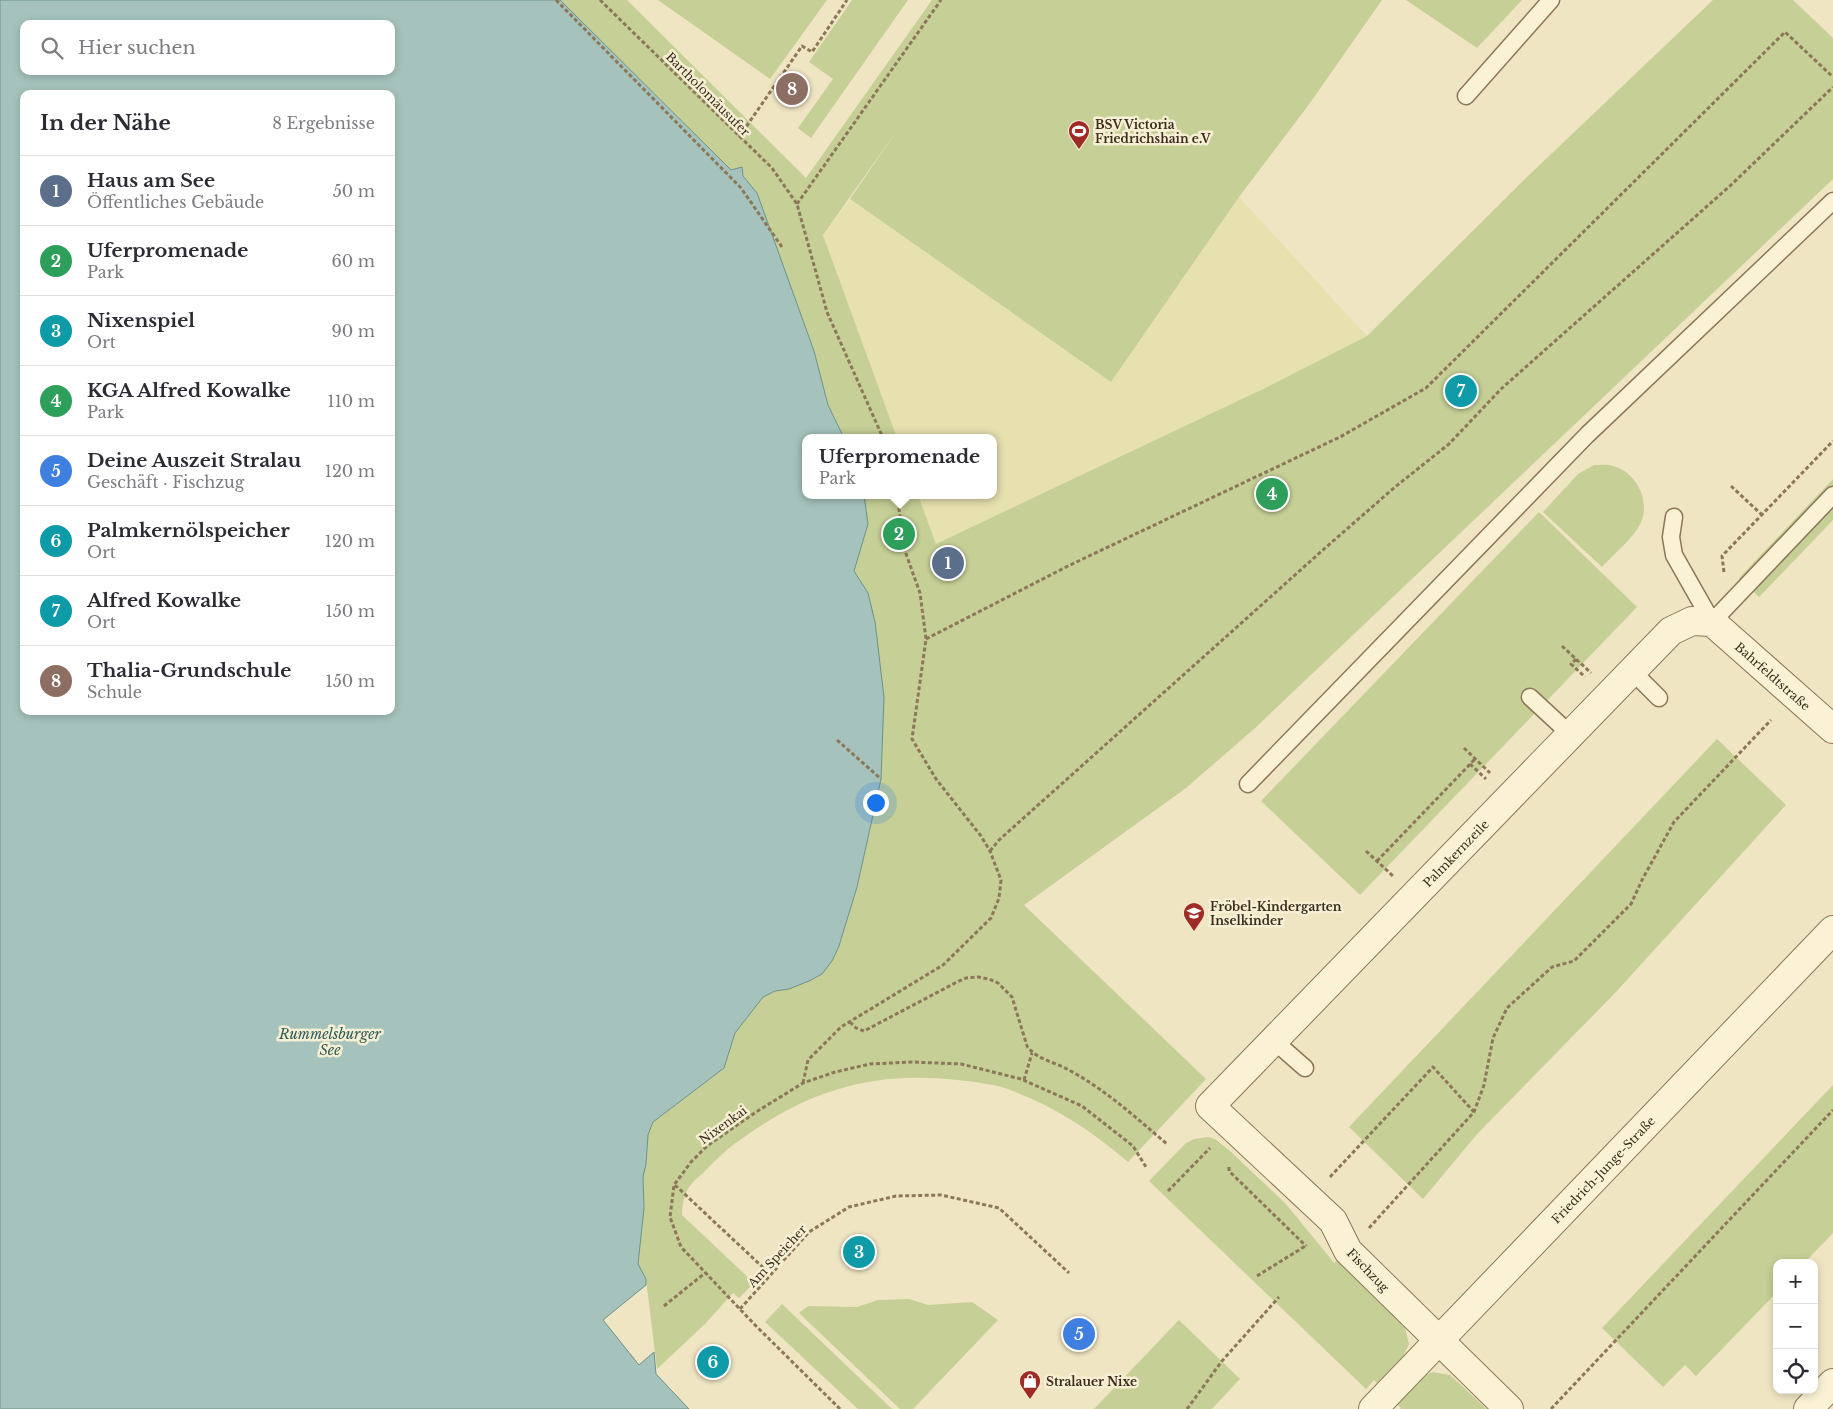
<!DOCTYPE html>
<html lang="de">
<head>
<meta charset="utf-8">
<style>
  :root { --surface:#fff; --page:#f7f7f7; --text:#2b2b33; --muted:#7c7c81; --line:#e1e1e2; --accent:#db2777 }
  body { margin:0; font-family:"Libre Baskerville",serif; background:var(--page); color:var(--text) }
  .controls { position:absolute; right:15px; bottom:15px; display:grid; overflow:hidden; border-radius:10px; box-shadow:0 2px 8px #0003 }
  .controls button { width:45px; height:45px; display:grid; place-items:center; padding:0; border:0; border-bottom:1px solid var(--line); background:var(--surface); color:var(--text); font:25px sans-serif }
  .you { position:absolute; left:875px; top:802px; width:18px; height:18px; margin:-12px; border:4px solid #fff; border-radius:50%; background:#1a73e8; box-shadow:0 0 0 8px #1a73e833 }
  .badge { display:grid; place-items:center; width:32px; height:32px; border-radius:50%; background:var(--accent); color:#fff; font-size:16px; font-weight:700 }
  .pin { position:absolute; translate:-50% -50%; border:2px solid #fff; box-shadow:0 1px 5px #0006 }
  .popup { position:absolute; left:802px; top:434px; width:195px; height:65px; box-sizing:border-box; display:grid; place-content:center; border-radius:10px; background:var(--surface); filter:drop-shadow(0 1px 4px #0005); font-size:16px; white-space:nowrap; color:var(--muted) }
  .popup b { font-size:19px; color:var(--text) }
  .popup::after { content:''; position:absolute; left:50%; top:100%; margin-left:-10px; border:10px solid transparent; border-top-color:var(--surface) }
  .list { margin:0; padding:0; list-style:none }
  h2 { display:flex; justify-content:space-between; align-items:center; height:65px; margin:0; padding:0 20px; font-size:21px }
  h2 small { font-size:16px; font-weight:400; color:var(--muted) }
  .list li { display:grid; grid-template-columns:32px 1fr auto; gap:15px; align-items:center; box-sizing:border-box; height:70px; padding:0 20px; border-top:1px solid var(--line) }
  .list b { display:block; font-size:19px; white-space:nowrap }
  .list p { margin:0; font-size:16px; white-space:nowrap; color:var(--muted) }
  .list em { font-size:16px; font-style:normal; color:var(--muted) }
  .icon { flex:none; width:28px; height:28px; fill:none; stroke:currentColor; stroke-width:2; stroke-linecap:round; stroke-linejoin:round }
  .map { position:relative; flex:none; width:1833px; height:1409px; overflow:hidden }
  .search { position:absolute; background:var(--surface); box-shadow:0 2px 8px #0003; left:20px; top:20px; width:375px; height:55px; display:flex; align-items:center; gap:12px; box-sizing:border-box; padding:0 18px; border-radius:10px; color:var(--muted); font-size:19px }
  .panel { position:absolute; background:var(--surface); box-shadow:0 2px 8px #0003; left:20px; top:90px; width:375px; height:625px; border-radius:10px }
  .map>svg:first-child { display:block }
</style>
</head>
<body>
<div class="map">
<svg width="1833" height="1409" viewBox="0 0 1833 1409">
  <rect width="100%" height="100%" fill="#f0e5c3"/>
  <path fill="#e7e1b0" d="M 1239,197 L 1367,336 L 1261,390 L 954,537 L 936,544 L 918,495 L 993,495 L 993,438 L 896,438 L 823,235 L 850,199 L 1111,382 Z"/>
  <path fill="#c5cf96" d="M 560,0 L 627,0 L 806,178 L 932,0 L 1382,0 L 1310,103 L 1239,197 L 1111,382 L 850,199 L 900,126 L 823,235 L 897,438 L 844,438 L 828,405 L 814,351 L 757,193 L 743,176 L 742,168 L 731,170 Z
    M 658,0 L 827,0 L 770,79 Z
    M 852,0 L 908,0 L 811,138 L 798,128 L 833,79 L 809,62 Z
    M 1406,0 L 1522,0 L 1477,48 Z
    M 1713,0 L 1793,0 L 1833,38 L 1833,179 L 1254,729 L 1186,788 L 1024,905 L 1206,1079 L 1128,1162 C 1093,1132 1056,1107 1013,1091 C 996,1084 975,1082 957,1080 C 872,1071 809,1090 740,1140 C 726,1149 715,1161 703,1173 C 699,1177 693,1181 690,1186 C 684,1193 682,1206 682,1215 L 754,1283 L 739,1298 L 733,1293 L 705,1324 L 657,1369 L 646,1279 L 638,1264 L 644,1208 L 643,1177 L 646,1164 L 648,1135 L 653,1122 L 724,1068 L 735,1033 L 763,997 L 775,991 L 789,989 L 822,974 L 832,961 L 839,946 L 857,887 L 881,779 L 875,622 L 868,593 L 854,571 L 868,524 L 864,495 L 918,495 L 936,544 L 1261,390 L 1367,336 L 1526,178 Z
    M 1594,465 C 1600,465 1608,464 1613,466 C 1638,472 1653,506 1638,528 C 1629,542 1613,555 1602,567 L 1543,512 L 1578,474 Z
    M 1833,479 L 1833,520 L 1759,597 L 1739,578 Z
    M 1539,512 L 1637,607 L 1360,895 L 1261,801 Z
    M 1717,739 L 1786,805 L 1615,993 L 1478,1133 L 1423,1199 L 1349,1127 Z
    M 1833,1085 L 1833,1233 L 1804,1263 L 1777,1263 L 1777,1292 L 1696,1376 L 1685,1365 L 1663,1387 L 1602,1328 Z
    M 1208,1137 L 1215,1139 L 1230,1151 L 1285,1203 L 1331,1259 L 1334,1263 L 1337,1260 L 1405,1328 L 1409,1344 L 1403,1356 L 1377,1383 L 1374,1380 L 1366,1389 L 1149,1181 L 1186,1143 L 1194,1139 Z
    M 909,1299 L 928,1305 L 972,1302 L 998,1320 L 913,1409 L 900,1409 L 799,1313 L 808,1306 L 857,1307 L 878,1300 Z
    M 782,1304 L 892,1409 L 858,1409 L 765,1322 Z
    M 1179,1320 L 1240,1379 L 1212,1409 L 1094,1409 Z
    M 1433,1372 L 1450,1375 L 1487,1409 L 1400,1409 L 1401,1408 L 1394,1402 L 1418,1377 Z"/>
  <path fill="#a5c3bc" stroke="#6b928a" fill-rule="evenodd" d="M 0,0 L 560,0 L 731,170 L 742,167 L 743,176 L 757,193 L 814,351 L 828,405 L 844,438 L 805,438 L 805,495 L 864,495 L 868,524 L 854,571 L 868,593 L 875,622 L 884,697 L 881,779 L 857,887 L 839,946 L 832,961 L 822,974 L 809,981 L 789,989 L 775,991 L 763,997 L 735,1033 L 724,1068 L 653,1122 L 648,1135 L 646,1164 L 643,1177 L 644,1208 L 638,1264 L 646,1279 L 646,1285 L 603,1320 L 639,1365 L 654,1352 L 656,1374 L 689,1409 L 0,1409 ZM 24,24 L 391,24 L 391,71 L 24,71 ZM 24,94 L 391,94 L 391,711 L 24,711 Z"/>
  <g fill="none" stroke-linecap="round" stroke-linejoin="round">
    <g stroke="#8c7758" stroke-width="19">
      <path id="lane" d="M 1466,96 L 1551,0
        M 1674,517 L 1671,537 L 1674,555 L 1712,622 L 1833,495
        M 1632,671 L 1659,698
        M 1530,697 L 1570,734
        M 1248,784 L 1587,435 L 1833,201
        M 1273,1040 L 1305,1068"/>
    </g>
    <g stroke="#8c7758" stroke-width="30">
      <g id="street">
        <path id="s1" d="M 1373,1409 L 1833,930"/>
        <path id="s2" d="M 1509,1409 L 1348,1251 L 1333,1221 L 1210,1106 L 1671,631 L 1692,621 L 1712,622 L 1833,729"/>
        <path d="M 1808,1409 L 1833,1383"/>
      </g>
    </g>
    <path stroke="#8c7758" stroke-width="3" stroke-dasharray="4 2.5" stroke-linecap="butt" d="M 556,0 L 741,188 L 782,247
      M 600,0 L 772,168 L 797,204 L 827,312 L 883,438
      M 739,137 L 802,46 L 812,52 L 847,0
      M 797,204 L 941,0
      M 1731,486 L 1761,514
      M 1724,572 L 1722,556 L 1833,441
      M 926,639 L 1068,566 L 1340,437 L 1426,388 L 1785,32 L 1833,77
      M 1562,646 L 1591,673
      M 1576,659 L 1571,664 L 1585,677
      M 837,740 L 881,779
      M 1464,748 L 1490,773
      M 1470,764 L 1486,779
      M 990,851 L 999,840 L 1324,549 L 1395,487 L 1449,444 L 1501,389 L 1731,185 L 1833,87
      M 1366,851 L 1393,876
      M 1377,861 L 1475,759
      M 850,1022 L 856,1028 L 864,1031 L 957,982 L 966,978 L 978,977 L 989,979 L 998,983 L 1012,997 L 1027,1046 C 1036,1059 1054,1062 1067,1069 C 1105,1089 1135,1117 1167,1144
      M 1024,1080 L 1032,1053
      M 803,1083 L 808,1060 L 841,1027 L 943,965 L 991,918 L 999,898 L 1001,880 L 990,851 L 981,836 L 936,779 L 912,739 L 926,639 L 920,593 L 905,551 L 897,495
      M 1229,1167 L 1229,1171 L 1306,1246
      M 1330,1177 L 1433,1067 L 1474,1112
      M 675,1185 L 770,1274
      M 1168,1191 L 1210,1148
      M 1369,1228 L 1474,1112 L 1484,1085 L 1493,1038 L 1507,1008 L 1552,967 L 1574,961 L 1631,904 L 1642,880 L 1674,822 L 1771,720
      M 1257,1276 L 1307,1245
      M 664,1306 L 705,1273
      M 740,1309 L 809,1232 L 849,1207 L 896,1196 L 941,1195 L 999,1208 L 1069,1273
      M 840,1409 L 756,1326 L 681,1247 L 670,1217 L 674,1185 L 691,1162 L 707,1146 L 756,1112 L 803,1083 L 835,1072 L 870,1064 L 912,1062 L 961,1064 L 1021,1079 L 1082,1106 L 1133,1146 L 1146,1167
      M 1187,1409 L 1222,1361 L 1279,1297
      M 1551,1409 L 1833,1110"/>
    <use href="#lane" stroke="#fbf2d6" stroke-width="16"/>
    <use href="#street" stroke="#fbf2d6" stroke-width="28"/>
  </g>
  <defs>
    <g id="stadium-pin" transform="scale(1.125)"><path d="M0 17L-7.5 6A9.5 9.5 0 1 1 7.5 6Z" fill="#9e2b25" stroke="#f7efd3"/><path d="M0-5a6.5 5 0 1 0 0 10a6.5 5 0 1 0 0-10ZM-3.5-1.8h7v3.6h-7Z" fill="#fff"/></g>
    <g id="school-pin" transform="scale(1.125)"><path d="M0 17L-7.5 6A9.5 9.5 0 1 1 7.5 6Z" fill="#9e2b25" stroke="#f7efd3"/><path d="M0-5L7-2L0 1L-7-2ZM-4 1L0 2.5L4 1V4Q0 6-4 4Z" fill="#fff"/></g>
    <g id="shop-pin" transform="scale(1.125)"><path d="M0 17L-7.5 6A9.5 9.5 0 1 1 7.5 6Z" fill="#9e2b25" stroke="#f7efd3"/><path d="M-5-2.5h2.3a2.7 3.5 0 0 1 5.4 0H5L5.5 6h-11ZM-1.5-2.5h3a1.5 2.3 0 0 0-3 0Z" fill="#fff"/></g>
  </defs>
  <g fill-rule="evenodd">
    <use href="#stadium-pin" x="1079" y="131"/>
    <use href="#school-pin" x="1194" y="913"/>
    <use href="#shop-pin" x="1030" y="1381"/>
  </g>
  <g text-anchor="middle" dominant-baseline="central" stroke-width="5" stroke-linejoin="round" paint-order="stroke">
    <g font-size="12" fill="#3b2d1d" stroke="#f7efd3">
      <text transform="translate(708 94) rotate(45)">Bartholomäusufer</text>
      <text stroke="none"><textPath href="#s2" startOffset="1214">Bahrfeldtstraße</textPath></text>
      <text stroke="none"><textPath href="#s2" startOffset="780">Palmkernzeile</textPath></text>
      <text transform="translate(723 1125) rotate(-36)">Nixenkai</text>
      <text stroke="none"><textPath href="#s1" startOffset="332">Friedrich-Junge-Straße</textPath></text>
      <text transform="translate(777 1256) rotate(-47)">Am Speicher</text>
      <text transform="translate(1368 1270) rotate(46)">Fischzug</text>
    </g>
    <g font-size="12" font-weight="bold" fill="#3b2d1d" stroke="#f7efd3" text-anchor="start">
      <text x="1095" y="124">BSV Victoria<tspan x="1095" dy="14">Friedrichshain e.V</tspan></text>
      <text x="1210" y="906">Fröbel-Kindergarten<tspan x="1210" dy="14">Inselkinder</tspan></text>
      <text x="1046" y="1381">Stralauer Nixe</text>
    </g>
    <g font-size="14" font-style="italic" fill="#2c5b5b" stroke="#f7efd3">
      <text x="330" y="1034">Rummelsburger<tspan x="330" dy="16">See</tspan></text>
    </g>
  </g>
</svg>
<div class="controls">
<button>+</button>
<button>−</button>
<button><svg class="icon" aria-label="locate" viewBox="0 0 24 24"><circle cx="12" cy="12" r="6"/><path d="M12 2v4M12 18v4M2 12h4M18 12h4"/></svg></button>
</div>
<div class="you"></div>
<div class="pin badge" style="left:948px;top:563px;background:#5c6f8a">1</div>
<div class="pin badge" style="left:899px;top:534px;background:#2e9e5b">2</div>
<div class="popup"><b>Uferpromenade</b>Park</div>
<div class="pin badge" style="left:859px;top:1252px;background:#0f9aa8">3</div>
<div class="pin badge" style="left:1272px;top:494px;background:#2e9e5b">4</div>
<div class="pin badge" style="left:1079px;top:1334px;background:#3f7fe0">5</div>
<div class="pin badge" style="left:713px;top:1362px;background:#0f9aa8">6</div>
<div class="pin badge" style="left:1461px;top:391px;background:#0f9aa8">7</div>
<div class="pin badge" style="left:792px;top:89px;background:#8d6e63">8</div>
<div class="search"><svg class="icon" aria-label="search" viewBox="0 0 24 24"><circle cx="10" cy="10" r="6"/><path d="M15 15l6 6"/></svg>Hier suchen</div>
<section class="panel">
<h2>In der Nähe<small>8 Ergebnisse</small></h2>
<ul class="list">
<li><span class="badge" style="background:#5c6f8a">1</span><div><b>Haus am See</b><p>Öffentliches Gebäude</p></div><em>50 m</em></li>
<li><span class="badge" style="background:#2e9e5b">2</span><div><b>Uferpromenade</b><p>Park</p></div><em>60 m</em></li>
<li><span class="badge" style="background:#0f9aa8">3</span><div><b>Nixenspiel</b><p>Ort</p></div><em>90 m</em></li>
<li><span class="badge" style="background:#2e9e5b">4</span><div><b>KGA Alfred Kowalke</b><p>Park</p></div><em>110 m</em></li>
<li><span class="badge" style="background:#3f7fe0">5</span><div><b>Deine Auszeit Stralau</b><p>Geschäft · Fischzug</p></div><em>120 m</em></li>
<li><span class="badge" style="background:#0f9aa8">6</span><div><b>Palmkernölspeicher</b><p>Ort</p></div><em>120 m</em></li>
<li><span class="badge" style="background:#0f9aa8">7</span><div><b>Alfred Kowalke</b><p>Ort</p></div><em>150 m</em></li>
<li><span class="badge" style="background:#8d6e63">8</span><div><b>Thalia-Grundschule</b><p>Schule</p></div><em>150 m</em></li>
</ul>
</section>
</div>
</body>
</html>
